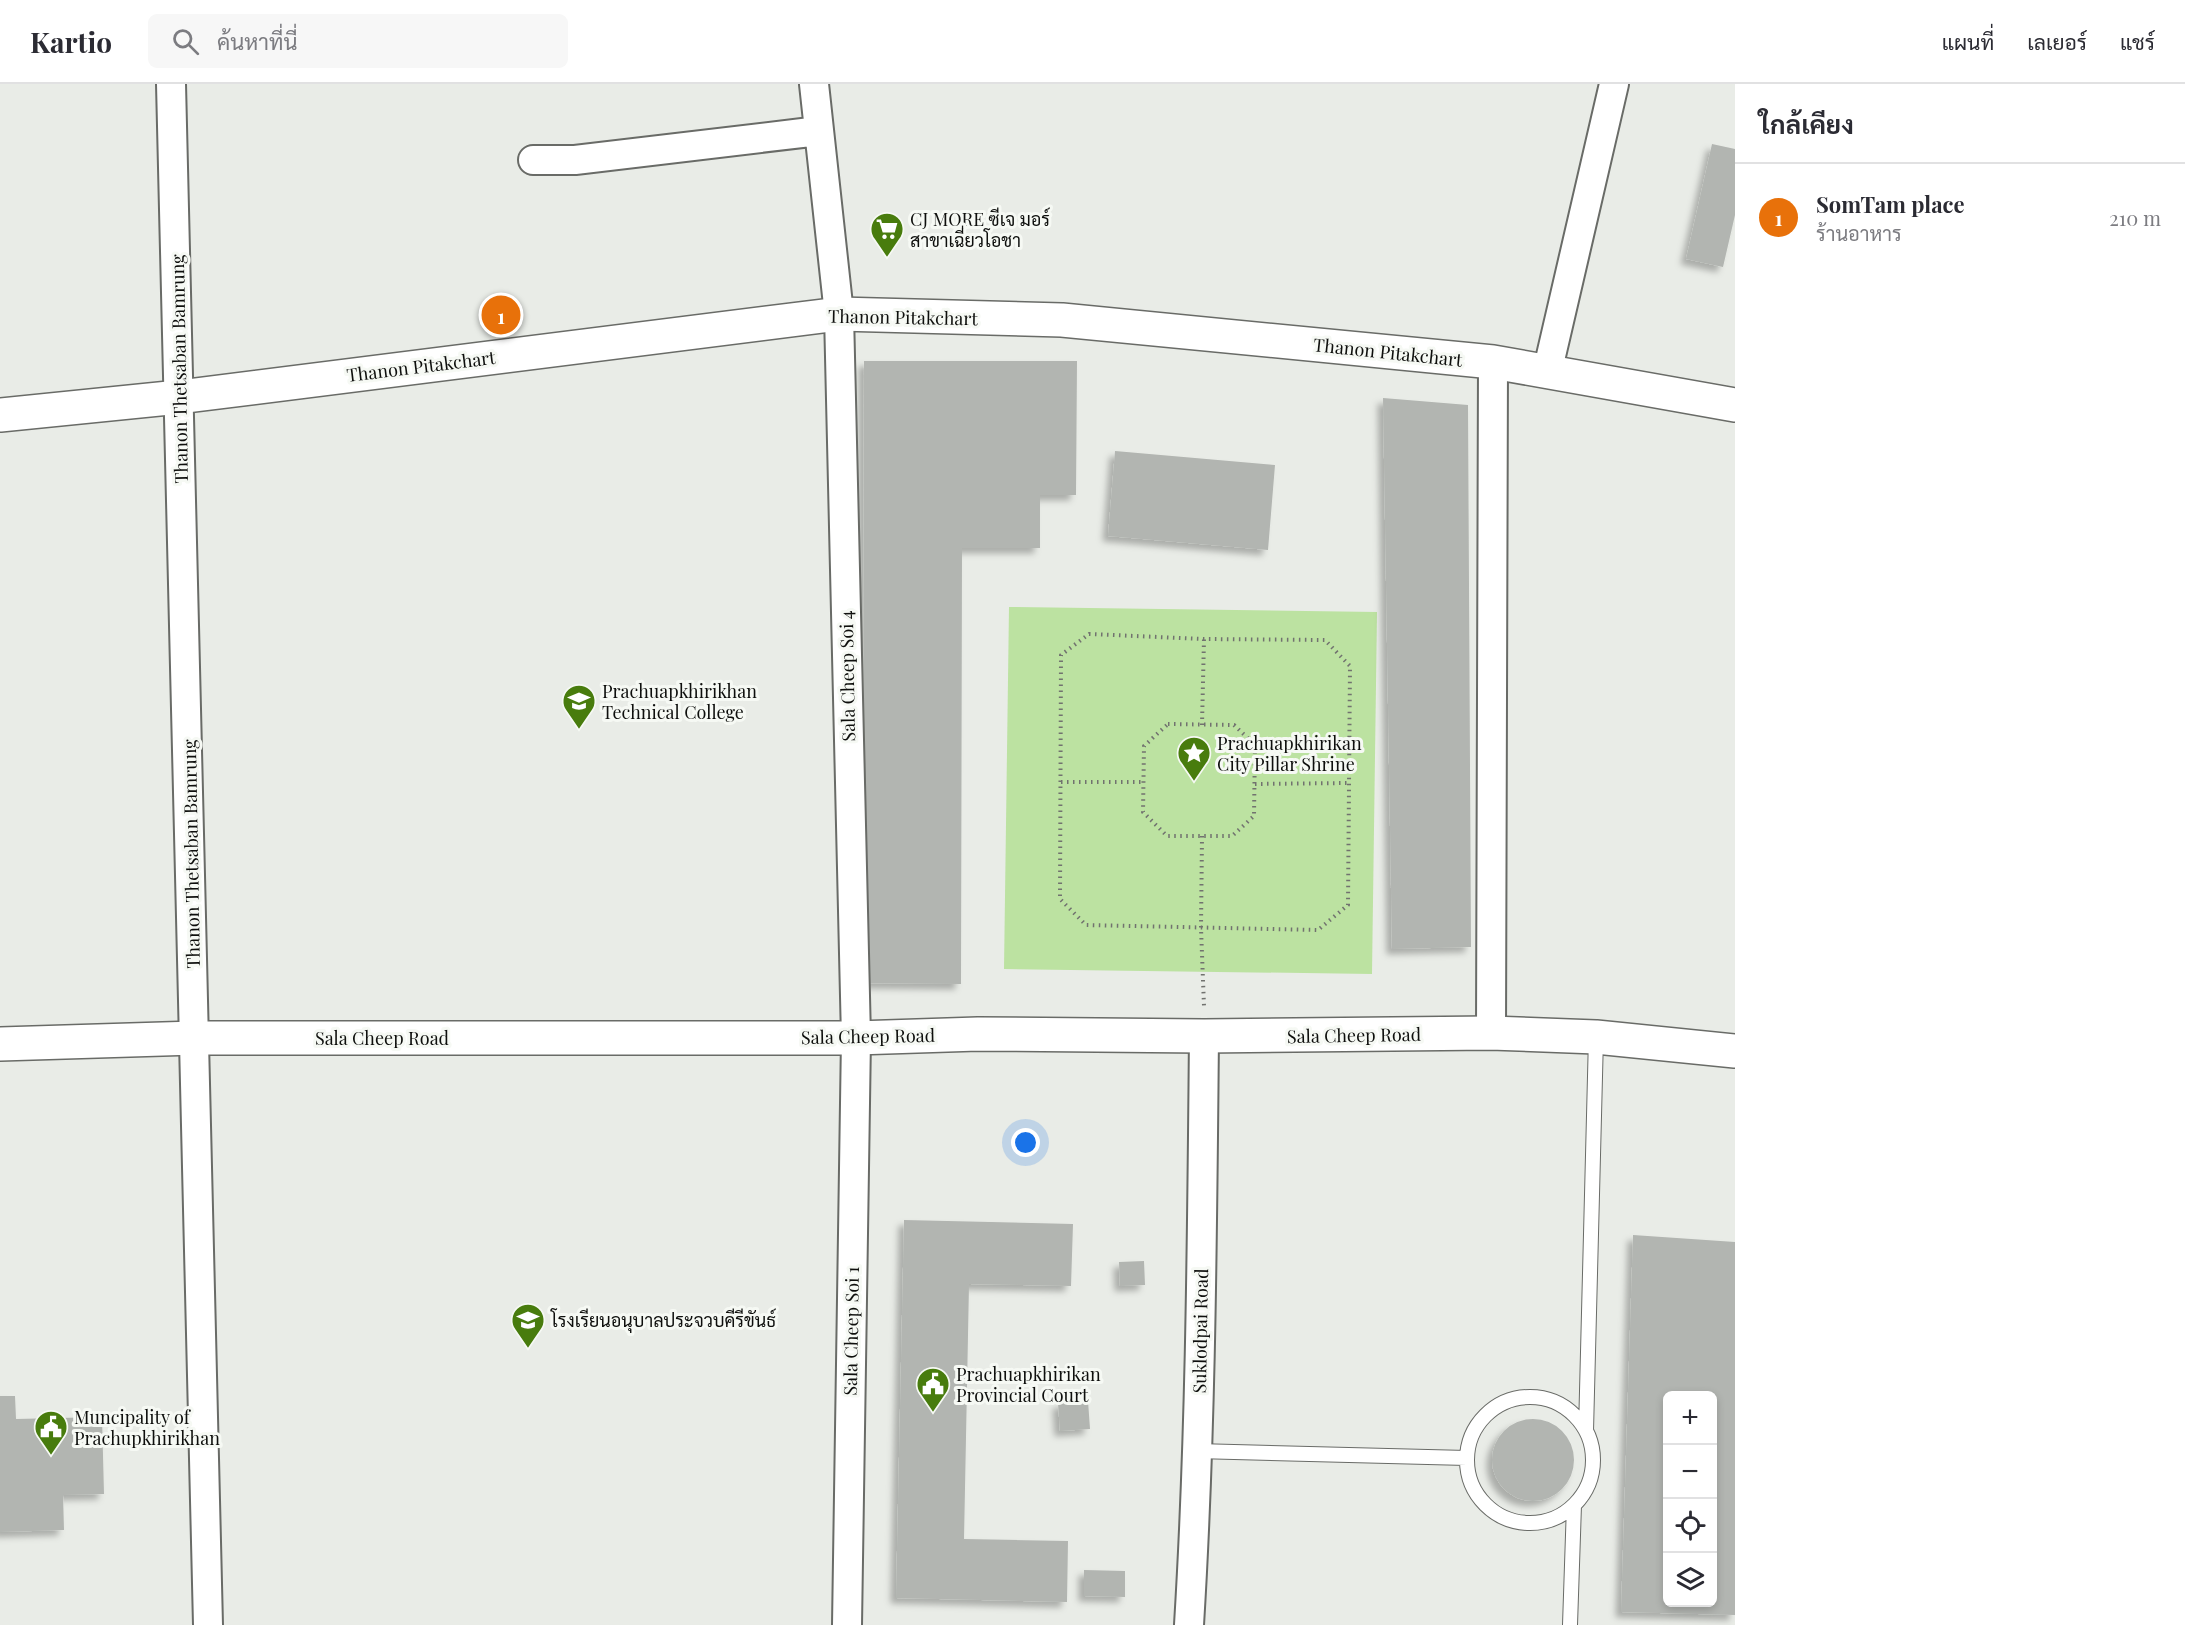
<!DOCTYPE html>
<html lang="th">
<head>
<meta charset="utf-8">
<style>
  :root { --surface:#fff; --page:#f7f7f7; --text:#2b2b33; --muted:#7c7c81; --line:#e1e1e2; --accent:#0f766e }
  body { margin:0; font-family:"Playfair Display",Sarabun,serif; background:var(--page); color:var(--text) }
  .controls { position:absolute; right:18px; bottom:18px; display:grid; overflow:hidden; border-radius:9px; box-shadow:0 3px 9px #0003 }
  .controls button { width:54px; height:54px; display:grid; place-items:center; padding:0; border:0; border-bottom:2px solid var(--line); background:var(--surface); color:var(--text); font:30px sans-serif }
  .you { position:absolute; left:1026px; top:1059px; width:21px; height:21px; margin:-15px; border:4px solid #fff; border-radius:50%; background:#1a73e8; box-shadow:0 0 0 9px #1a73e833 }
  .badge { display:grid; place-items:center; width:39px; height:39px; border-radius:50%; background:var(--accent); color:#fff; font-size:20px; font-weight:700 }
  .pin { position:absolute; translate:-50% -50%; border:3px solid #fff; box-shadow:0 2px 6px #0006 }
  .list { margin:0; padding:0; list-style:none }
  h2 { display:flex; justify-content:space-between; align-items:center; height:78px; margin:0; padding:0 24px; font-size:26px }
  h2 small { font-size:20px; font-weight:400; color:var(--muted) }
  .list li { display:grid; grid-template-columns:39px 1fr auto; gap:18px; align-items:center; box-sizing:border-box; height:108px; padding:0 24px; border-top:2px solid var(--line) }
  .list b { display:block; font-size:22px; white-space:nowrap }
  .list p { margin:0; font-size:20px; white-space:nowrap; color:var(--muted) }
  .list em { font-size:20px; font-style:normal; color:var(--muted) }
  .icon { flex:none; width:33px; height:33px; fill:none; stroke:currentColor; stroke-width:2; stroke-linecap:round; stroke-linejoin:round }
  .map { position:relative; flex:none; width:1735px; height:1541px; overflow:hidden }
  header { display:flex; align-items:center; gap:36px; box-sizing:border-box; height:84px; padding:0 30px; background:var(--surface); border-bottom:2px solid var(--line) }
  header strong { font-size:28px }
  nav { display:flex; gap:33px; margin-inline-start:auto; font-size:21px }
  .search { width:420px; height:54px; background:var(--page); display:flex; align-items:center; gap:15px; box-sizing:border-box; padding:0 21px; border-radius:9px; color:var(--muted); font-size:22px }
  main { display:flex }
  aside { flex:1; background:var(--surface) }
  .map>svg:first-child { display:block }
</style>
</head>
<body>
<header>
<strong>Kartio</strong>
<div class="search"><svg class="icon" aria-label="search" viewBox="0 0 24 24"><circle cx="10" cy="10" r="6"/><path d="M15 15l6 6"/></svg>ค้นหาที่นี่</div>
<nav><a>แผนที่</a><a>เลเยอร์</a><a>แชร์</a></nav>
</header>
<main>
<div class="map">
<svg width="1735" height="1541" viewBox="0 0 1735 1541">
  <defs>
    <filter id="shadow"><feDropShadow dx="-5.5" dy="5.5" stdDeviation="3" flood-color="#0004"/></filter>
  </defs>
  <rect width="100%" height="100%" fill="#e9ece7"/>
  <path fill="#bce2a1" d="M 1009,523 L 1377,528 L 1372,890 L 1004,885 Z"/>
  <path fill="#b2b5b1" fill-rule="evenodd" filter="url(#shadow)" d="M 1712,60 L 1735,65 L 1735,131 L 1723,183 L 1686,175 Z
    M 864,277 L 1077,277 L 1076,411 L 1040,411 L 1040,464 L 962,464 L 961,900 L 863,899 Z
    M 1383,314 L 1468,321 L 1471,863 L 1392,865 Z
    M 1115,367 L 1275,381 L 1268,466 L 1108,452 Z
    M 904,1136 L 1073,1140 L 1071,1202 L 969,1200 L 964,1455 L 1068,1457 L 1067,1518 L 896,1514 Z
    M 1633,1151 L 1735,1158 L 1735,1531 L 1621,1528 ZM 1668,1312 L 1712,1312 L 1712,1518 L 1668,1518 Z
    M 1144,1177 L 1145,1201 L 1120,1202 L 1119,1178 Z
    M 0,1312 L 15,1312 L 16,1335 L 102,1333 L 104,1410 L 63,1411 L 64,1446 L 0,1448 Z
    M 1088,1317 L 1090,1345 L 1060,1347 L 1058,1319 Z
    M1492 1376a41 41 0 1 1 82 0a41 41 0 1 1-82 0Z
    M 1084,1486 L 1125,1487 L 1125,1513 L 1084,1512 Z"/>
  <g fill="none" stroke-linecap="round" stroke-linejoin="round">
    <g stroke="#696b67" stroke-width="16">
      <path id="lane" d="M1467 1376a63 63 0 1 1 126 0a63 63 0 1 1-126 0Z
        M 1586,1347 L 1596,953
        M 1196,1367 L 1467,1374
        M 1570,1541 L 1574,1421"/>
    </g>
    <g stroke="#696b67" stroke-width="32">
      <path id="street" d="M 171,0 L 208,1541
        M 814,0 L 839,230 L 856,954 L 847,1541
        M 533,76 L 575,76 L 819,47
        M 1547,289 L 1614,0
        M 1491,949 L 1493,278
        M 1189,1541 C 1201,1345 1202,1149 1204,952"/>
    </g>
    <g stroke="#696b67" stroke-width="36">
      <path id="secondary" d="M 0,331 L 179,313 L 839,230 L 1062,236 L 1493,278 L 1735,321
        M 0,960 L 195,954 L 856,954 L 978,950 L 1204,952 L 1491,949 L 1596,953 L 1735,967"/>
    </g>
    <path stroke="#71726f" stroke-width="4" stroke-dasharray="1.5 4.5" stroke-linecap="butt" d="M 1089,550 L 1204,555 L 1325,556 L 1350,582 L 1348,821 L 1318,846 L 1086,841 L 1060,815 L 1061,571 Z
      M 1168,640 L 1234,641 L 1255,661 L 1254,732 L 1232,752 L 1167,752 L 1143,728 L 1144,662 Z
      M 1202,641 L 1204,555
      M 1061,698 L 1143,698
      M 1255,700 L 1349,699
      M 1202,752 L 1201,844 L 1204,922"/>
    <use href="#lane" stroke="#fff" stroke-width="14"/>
    <use href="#street" stroke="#fff" stroke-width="28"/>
    <use href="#secondary" stroke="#fff" stroke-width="33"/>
  </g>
  <defs>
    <g id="supermarket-pin" transform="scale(1.725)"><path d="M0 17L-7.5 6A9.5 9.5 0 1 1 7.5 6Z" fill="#487c0d" stroke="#f6f9f4"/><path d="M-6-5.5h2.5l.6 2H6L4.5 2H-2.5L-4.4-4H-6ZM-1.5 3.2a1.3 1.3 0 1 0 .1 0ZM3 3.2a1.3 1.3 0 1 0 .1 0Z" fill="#fff"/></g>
    <g id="university-pin" transform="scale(1.725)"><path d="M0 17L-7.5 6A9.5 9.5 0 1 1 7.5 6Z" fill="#487c0d" stroke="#f6f9f4"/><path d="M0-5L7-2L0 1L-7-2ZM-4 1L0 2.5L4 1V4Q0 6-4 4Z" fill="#fff"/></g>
    <g id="sight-pin" transform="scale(1.725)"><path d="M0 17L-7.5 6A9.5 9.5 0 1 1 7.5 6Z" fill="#487c0d" stroke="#f6f9f4"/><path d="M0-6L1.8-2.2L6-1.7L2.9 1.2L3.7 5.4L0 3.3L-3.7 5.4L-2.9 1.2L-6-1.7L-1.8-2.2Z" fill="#fff"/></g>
    <g id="school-pin" transform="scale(1.725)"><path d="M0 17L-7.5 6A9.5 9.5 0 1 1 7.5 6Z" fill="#487c0d" stroke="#f6f9f4"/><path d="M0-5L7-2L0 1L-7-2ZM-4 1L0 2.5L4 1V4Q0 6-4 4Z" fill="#fff"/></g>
    <g id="civic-pin" transform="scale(1.725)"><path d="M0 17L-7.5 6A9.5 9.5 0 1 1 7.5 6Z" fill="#487c0d" stroke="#f6f9f4"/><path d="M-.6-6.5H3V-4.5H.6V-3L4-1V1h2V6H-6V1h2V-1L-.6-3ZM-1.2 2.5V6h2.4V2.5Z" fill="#fff"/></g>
  </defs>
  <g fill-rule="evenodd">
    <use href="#supermarket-pin" x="887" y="145"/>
    <use href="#university-pin" x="579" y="617"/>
    <use href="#sight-pin" x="1194" y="669"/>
    <use href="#school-pin" x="528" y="1236"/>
    <use href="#civic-pin" x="933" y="1300"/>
    <use href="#civic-pin" x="51" y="1343"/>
  </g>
  <g text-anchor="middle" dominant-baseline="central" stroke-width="6" stroke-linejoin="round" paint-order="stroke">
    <g font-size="18" fill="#0e0f0d" stroke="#f6f9f4" text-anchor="start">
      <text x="910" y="135">CJ MORE ซีเจ มอร์<tspan x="910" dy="21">สาขาเฉี่ยวโอชา</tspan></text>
      <text x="602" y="607">Prachuapkhirikhan<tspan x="602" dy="21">Technical College</tspan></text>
      <text x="1217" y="659">Prachuapkhirikan<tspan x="1217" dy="21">City Pillar Shrine</tspan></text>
      <text x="551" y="1236">โรงเรียนอนุบาลประจวบคีรีขันธ์</text>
      <text x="956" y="1290">Prachuapkhirikan<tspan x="956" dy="21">Provincial Court</tspan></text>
      <text x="74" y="1333">Muncipality of<tspan x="74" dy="21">Prachupkhirikhan</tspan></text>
    </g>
    <g font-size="18" fill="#0e0f0d" stroke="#f6f9f4">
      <text transform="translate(903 233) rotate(1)">Thanon Pitakchart</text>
      <text transform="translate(1388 268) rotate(6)">Thanon Pitakchart</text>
      <text transform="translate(421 282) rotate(-7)">Thanon Pitakchart</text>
      <text transform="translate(179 285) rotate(-91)">Thanon Thetsaban Bamrung</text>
      <text transform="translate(847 592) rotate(-91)">Sala Cheep Soi 4</text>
      <text transform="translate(191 770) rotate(-91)">Thanon Thetsaban Bamrung</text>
      <text transform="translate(1354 951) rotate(-1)">Sala Cheep Road</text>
      <text transform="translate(868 952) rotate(-1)">Sala Cheep Road</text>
      <text x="382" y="954">Sala Cheep Road</text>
      <text transform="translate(851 1247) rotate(-89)">Sala Cheep Soi 1</text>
      <text transform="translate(1200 1247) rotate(-89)">Suklodpai Road</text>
    </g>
  </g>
</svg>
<div class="controls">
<button>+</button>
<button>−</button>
<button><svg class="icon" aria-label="locate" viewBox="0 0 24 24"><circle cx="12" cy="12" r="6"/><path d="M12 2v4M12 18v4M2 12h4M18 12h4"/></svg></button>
<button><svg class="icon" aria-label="layers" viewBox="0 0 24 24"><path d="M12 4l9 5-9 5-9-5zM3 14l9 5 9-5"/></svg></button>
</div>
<div class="you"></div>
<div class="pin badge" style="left:501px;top:231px;background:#e8710a">1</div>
</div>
<aside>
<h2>ใกล้เคียง<small></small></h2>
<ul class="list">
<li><span class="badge" style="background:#e8710a">1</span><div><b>SomTam place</b><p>ร้านอาหาร</p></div><em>210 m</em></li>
</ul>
</aside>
</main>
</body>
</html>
